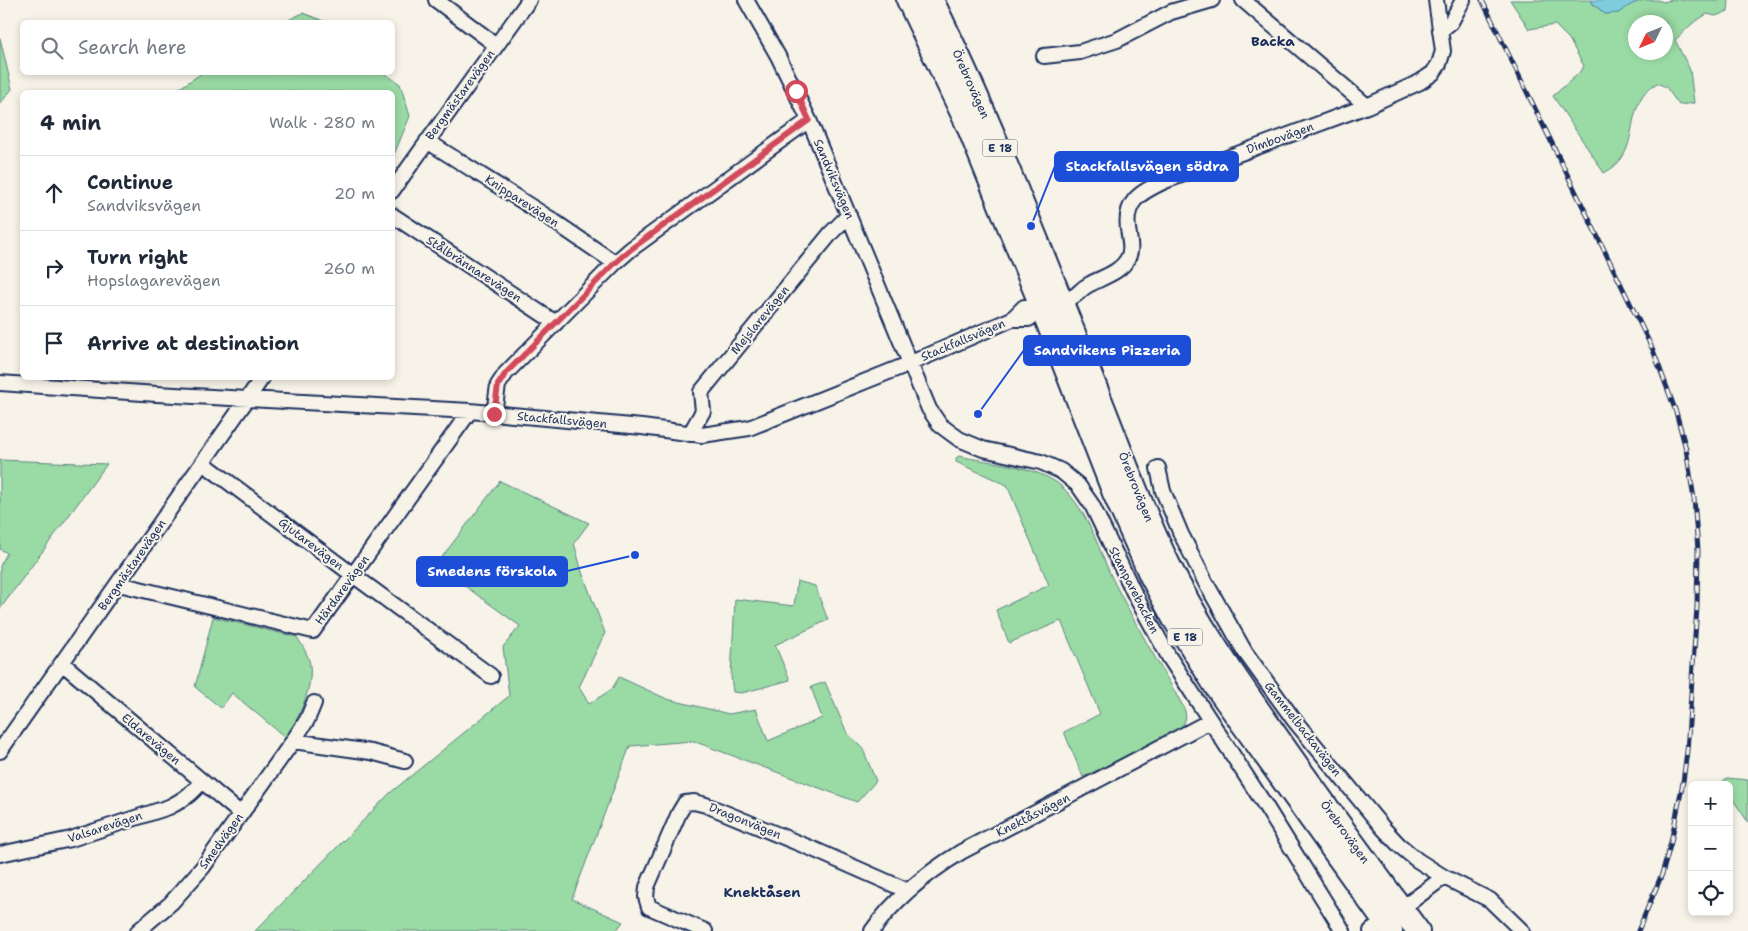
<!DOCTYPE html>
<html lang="en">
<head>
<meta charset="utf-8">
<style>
  :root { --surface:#fff; --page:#f2f2f3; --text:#1f2937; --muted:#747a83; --line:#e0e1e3 }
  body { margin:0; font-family:"Shantell Sans",sans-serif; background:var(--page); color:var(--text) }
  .controls { position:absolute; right:15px; bottom:15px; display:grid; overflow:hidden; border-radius:8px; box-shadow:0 2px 8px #0003 }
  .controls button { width:45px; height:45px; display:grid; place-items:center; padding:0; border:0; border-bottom:1px solid var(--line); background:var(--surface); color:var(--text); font:25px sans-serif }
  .compass { position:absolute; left:1628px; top:15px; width:45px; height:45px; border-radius:50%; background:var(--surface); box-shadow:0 2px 8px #0003; rotate:227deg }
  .stop { position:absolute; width:15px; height:15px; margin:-11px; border:4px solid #d1495b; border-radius:50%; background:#fff }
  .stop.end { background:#d1495b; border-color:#fff; box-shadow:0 1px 5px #0008 }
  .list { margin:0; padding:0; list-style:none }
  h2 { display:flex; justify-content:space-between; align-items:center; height:65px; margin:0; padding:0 20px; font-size:21px }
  h2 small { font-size:16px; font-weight:400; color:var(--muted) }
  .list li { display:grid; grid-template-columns:32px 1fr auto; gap:15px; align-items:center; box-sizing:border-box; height:75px; padding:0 20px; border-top:1px solid var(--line) }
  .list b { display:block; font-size:19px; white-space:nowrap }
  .list p { margin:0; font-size:16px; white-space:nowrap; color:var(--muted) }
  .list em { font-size:16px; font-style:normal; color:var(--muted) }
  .icon { flex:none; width:28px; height:28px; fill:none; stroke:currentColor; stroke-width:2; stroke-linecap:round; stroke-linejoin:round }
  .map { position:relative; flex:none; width:1748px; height:931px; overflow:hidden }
  .search { position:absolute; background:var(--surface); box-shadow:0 2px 8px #0003; left:20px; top:20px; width:375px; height:55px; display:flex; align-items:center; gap:12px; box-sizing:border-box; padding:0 18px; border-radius:8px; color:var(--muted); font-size:19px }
  .panel { position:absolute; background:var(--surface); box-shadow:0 2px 8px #0003; left:20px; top:90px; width:375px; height:290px; border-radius:8px }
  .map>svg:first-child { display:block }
</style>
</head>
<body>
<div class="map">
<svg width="1748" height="931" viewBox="0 0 1748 931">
  <rect width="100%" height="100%" fill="#f7f3e8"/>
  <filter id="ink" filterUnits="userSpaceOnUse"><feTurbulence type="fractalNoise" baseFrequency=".02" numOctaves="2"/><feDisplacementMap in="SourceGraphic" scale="10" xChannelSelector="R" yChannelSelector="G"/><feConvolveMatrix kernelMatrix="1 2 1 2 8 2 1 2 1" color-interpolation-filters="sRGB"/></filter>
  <g filter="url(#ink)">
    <path fill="#9adaa4" stroke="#5a8481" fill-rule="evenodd" d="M 1510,0 L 1592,0 L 1592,3 L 1605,14 L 1618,13 L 1632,4 L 1643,0 L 1658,0 L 1663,2 L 1671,0 L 1729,0 L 1728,11 L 1716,16 L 1707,14 L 1693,23 L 1675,40 L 1690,70 L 1694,103 L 1679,105 L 1666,87 L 1657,83 C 1653,86 1646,90 1643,95 C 1625,124 1639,155 1604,173 L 1553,96 L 1578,74 L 1584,66 L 1569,39 L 1555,25 L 1529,29 ZM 1636,22 L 1666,22 L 1666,52 L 1636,52 Z
      M 303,13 L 326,22 L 284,22 Z
      M 0,38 L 12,89 L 0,104 Z
      M 202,73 L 384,73 L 400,84 L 410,116 L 393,157 L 392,92 L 174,92 Z
      M 959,456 C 990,463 1036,465 1061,486 C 1090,512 1099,553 1116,586 C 1137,627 1160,666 1183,706 C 1188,717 1186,722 1178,731 L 1083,777 L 1064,732 L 1100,714 L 1061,621 L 1009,643 L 996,610 L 1049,585 L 1007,485 L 956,462 L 956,458 Z
      M 0,460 L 107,464 L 0,609 L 0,566 L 7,553 L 0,549 Z
      M 500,481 L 589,523 L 574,543 L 582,572 L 605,633 L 579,687 L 589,704 L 612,689 L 619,677 L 667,699 L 729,714 L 756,709 L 768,741 L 822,718 L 811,687 L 825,682 L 847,733 L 862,747 L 876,781 L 857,802 L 693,741 L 630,746 L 572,899 L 623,922 L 616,931 L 255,931 L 390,793 L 509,696 L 503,647 L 520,626 L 436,565 Z
      M 797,581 L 815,586 L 828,620 L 775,645 L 790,680 L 742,693 L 733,692 L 731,676 L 735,599 L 794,606 Z
      M 213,617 L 297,637 C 302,645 309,656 310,665 C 313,689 298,719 286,738 L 232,693 L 221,708 L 195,687 Z
      M 1727,778 L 1748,780 L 1748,822 L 1729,794 L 1729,785 L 1724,785 L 1724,780 Z"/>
    <path fill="#7fccdd" stroke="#578daa" d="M 1592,0 L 1643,0 L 1632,4 L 1618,13 L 1605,14 L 1592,2 Z"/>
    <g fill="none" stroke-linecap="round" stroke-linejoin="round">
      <g stroke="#1b2f5e" stroke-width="18">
        <path id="minor" d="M 436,0 L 496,45
          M 746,0 L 778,56 L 809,120 L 929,409 L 940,425 L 959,439 L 983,449 L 1041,462 L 1061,471 L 1078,485 L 1092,505 L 1136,597 L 1169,657 L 1263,802 L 1343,931
          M 1243,0 L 1367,106
          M 1440,31 L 1451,22 L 1463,0
          M 1044,56 L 1080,52 L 1117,40 L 1171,12 L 1212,0
          M 427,141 L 549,218 L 615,263
          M 392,191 L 529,0
          M 392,215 L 556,323
          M 1061,299 C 1080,298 1076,291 1090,284 C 1103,277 1121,272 1128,258 C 1132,249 1130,244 1129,235 C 1122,202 1139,193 1165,181 L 1367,106 L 1420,82 L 1433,73 L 1439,64 L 1443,51 L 1436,0
          M 1012,319 L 1024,307 L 1042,308
          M 0,383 L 157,394 L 470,411 L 642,427 L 702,435 L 749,428 L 911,363 L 1012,319 L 1029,319 L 1042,308
          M 494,414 L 498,385 L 506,373 L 615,263 L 631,249 L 809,120
          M 690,434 L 703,411 L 701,392 L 831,233 L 849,215
          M 203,463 L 353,575 L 491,676
          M 1158,468 L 1163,491 L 1181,534 L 1207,585 L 1245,652 L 1294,720 L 1383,828 L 1399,845 L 1417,860 L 1444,877 L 1490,900 L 1522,931
          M 119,584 L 313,631 L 470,411
          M 62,663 L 241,814
          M 293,741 L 371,752 L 405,761
          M 0,751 L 262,378
          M 0,854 L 71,839 L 169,807 C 183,800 192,794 202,781
          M 1409,903 L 1444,877
          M 138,931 L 171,903 L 203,867 L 293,741 L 307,720 L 314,703
          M 705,931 L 649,907 L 646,897 L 647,887 L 679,813 L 685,803 L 694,802 L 706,805 L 815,850 L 908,891
          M 872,931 C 895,898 927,873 961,852 L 1210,721
          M 1371,931 L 1374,929"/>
      </g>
      <g stroke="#1b2f5e" stroke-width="26">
        <path id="trunk" d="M 908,0 L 968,126 L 1042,308 L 1114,493 L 1151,576 L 1174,619 L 1216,687 L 1391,931
          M 932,0 C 994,126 1043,256 1095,386 C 1119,445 1140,506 1168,563 C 1198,625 1238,681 1278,738 C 1323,803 1371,867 1418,931"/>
      </g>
      <use href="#minor" stroke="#f7f3e8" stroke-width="14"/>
      <use href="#trunk" stroke="#f7f3e8" stroke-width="22"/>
      <g stroke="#1b2f5e" stroke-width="5">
        <path id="rail" d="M 1482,0 L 1653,350 L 1676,412 L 1686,449 L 1694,499 L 1698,550 L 1697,607 L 1687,751 L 1683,782 L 1671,842 L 1662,874 L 1638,931"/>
      </g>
      <use href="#rail" stroke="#f7f3e8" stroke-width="3" stroke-dasharray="9" stroke-linecap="butt"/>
    </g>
  </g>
  <g fill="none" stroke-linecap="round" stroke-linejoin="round" filter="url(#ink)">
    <path stroke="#d1495b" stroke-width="6" d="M 494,414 L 498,385 L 506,373 L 615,263 L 631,249 L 809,120 L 796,91"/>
  </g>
  <g text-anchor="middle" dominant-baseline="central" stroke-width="4" stroke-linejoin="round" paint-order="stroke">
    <g fill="#f7f3e8" stroke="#5d6a87" stroke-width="1">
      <rect x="982.5" y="139.5" width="35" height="17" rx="4"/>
      <rect x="1167.5" y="628.5" width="35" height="17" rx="4"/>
    </g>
    <g font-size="11" font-weight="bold" fill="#1b2f5e">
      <text x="1000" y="148">E 18</text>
      <text x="1185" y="637">E 18</text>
    </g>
    <g font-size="12" fill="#1b2f5e" stroke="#f7f3e8">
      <text transform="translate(971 84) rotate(66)">Örebrovägen</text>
      <text transform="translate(460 95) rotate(-54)">Bergmästarevägen</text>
      <text transform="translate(1280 138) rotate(-20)">Dimbovägen</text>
      <text transform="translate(834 179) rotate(67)">Sandviksvägen</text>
      <text transform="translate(522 201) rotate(33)">Knipparevägen</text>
      <text transform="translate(474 269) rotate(33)">Stålbrännarevägen</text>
      <text transform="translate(760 320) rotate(-51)">Mejslarevägen</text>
      <text transform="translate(963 340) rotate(-23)">Stackfallsvägen</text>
      <text transform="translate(562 420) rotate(5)">Stackfallsvägen</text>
      <text transform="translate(1136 487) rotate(68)">Örebrovägen</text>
      <text transform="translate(311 544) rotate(37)">Gjutarevägen</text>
      <text transform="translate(132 565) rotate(-55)">Bergmästarevägen</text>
      <text transform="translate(342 590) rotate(-54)">Härdarevägen</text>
      <text transform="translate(1134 590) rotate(63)">Stamparebacken</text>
      <text transform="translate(1303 729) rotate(52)">Gammelbackavägen</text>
      <text transform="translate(151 739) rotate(40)">Eldarevägen</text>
      <text transform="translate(1033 815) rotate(-27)">Knektåsvägen</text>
      <text transform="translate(745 821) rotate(22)">Dragonvägen</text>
      <text transform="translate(105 827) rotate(-18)">Valsarevägen</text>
      <text transform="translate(1345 832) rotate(54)">Örebrovägen</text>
      <text transform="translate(221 841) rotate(-54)">Smedvägen</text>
    </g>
    <g font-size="14" font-weight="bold" fill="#1b2f5e" stroke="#f7f3e8">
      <text x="1273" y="41">Backa</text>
      <text x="762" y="892">Knektåsen</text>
    </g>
  </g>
  <path fill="none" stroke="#1d4ed8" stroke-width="2" d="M1031 226L1055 166M978 414L1024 350M635 555L567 571"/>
  <g fill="#1d4ed8" stroke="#f7f3e8" stroke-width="2">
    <circle cx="1031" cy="226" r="5"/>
    <circle cx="978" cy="414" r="5"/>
    <circle cx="635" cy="555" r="5"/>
  </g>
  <g fill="#1d4ed8" stroke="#1d4ed8" stroke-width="2">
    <rect x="1055" y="152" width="183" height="29" rx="5"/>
    <rect x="1024" y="336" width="166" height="29" rx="5"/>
    <rect x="417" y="557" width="150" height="29" rx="5"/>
  </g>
  <g font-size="14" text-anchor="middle" font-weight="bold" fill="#fff">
    <text x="1147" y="171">Stackfallsvägen södra</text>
    <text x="1107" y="355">Sandvikens Pizzeria</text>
    <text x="492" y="576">Smedens förskola</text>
  </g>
</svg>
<div class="controls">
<button>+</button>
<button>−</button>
<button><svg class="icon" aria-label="locate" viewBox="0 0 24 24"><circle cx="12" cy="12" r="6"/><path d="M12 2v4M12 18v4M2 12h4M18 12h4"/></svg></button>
</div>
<svg class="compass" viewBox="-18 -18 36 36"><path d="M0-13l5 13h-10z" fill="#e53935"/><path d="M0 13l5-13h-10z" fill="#747a83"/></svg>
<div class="stop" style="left:796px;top:91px"></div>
<div class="stop end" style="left:494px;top:414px"></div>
<div class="search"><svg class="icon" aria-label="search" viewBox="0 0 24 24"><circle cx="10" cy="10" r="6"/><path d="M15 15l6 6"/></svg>Search here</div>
<section class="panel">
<h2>4 min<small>Walk · 280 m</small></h2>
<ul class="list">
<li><svg class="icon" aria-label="ahead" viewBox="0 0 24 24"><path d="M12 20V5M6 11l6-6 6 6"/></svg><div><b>Continue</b><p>Sandviksvägen</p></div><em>20 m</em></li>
<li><svg class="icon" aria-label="right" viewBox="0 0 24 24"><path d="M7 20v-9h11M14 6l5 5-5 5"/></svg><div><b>Turn right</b><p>Hopslagarevägen</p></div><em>260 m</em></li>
<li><svg class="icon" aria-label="arrive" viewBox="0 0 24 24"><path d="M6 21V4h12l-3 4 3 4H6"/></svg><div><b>Arrive at destination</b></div></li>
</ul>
</section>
</div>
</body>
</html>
